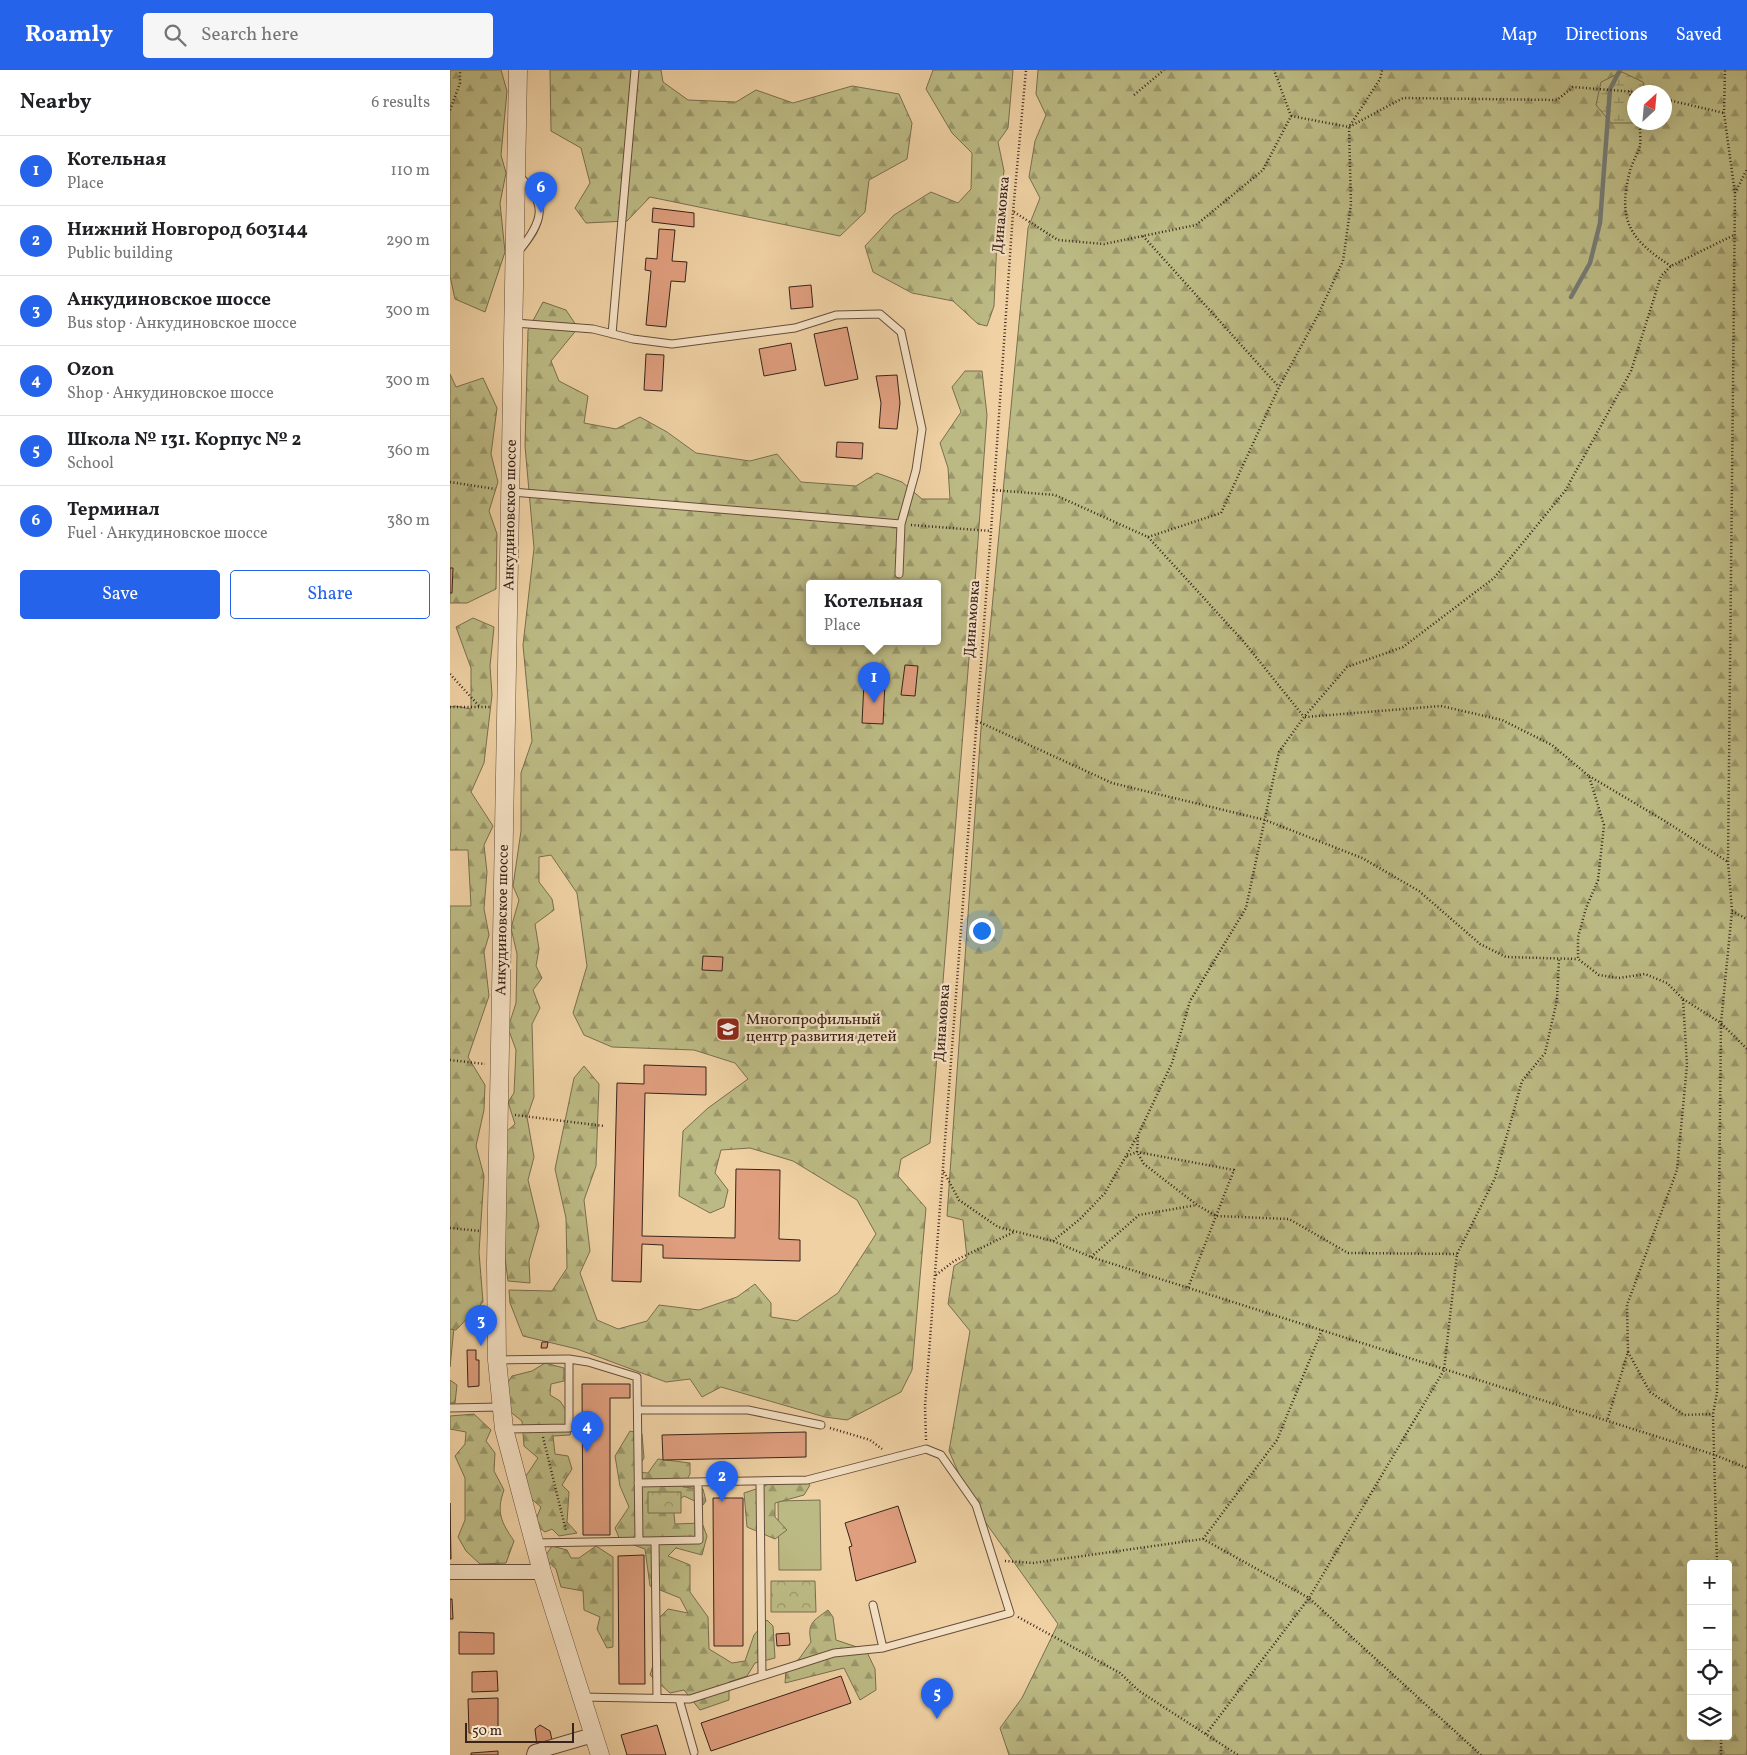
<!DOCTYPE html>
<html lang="en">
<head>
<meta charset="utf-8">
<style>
  :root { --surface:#fff; --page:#f6f6f6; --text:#202124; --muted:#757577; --line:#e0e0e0; --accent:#2563eb }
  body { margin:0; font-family:Vollkorn,serif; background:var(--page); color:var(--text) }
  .controls { position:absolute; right:15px; bottom:15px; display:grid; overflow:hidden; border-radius:5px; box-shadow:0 5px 20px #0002 }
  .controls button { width:45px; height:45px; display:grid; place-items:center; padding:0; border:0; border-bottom:1px solid var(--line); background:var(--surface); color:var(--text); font:25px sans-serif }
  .compass { position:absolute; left:1177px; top:15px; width:45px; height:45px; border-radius:50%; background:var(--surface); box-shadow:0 5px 20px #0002; rotate:26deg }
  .scale { position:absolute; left:15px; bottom:12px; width:109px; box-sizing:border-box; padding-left:5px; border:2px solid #39231a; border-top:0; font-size:14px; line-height:18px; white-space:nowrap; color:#39231a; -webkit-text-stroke:4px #f5e1c4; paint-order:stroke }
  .you { position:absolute; left:531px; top:860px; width:18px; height:18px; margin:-12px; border:4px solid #fff; border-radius:50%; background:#1a73e8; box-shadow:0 0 0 8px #1a73e833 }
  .badge { display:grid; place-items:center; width:32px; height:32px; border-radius:50%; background:var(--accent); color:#fff; font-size:16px; font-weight:700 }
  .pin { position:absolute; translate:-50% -41px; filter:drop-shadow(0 1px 2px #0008) }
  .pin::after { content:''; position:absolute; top:26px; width:18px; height:15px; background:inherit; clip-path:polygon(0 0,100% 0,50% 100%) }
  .popup { position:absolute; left:356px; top:510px; width:135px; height:65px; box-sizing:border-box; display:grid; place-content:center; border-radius:5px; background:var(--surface); filter:drop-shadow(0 1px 4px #0005); font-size:16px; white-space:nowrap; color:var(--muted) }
  .popup b { font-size:19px; color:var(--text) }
  .popup::after { content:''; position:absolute; left:50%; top:100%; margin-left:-10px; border:10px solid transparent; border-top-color:var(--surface) }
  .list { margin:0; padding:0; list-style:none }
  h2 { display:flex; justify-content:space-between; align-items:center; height:65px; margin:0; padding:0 20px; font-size:21px }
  h2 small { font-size:16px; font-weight:400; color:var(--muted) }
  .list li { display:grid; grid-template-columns:32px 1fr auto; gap:15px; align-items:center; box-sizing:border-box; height:70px; padding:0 20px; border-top:1px solid var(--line) }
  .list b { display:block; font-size:19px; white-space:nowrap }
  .list p { margin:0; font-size:16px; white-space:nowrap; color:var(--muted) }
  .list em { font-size:16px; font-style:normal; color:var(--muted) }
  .actions { display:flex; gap:10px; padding:15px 20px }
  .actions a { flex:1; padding:11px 0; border:1px solid var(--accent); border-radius:5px; text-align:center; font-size:18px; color:var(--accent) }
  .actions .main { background:var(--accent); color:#fff }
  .icon { flex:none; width:28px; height:28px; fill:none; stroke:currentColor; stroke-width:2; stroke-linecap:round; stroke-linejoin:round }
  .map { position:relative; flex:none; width:1297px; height:1685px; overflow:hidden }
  header { display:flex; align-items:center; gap:30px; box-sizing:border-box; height:70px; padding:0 25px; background:var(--accent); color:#fff }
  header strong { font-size:24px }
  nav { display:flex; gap:28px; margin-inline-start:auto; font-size:18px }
  .search { width:350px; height:45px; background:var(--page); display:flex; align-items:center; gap:12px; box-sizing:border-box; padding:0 18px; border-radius:5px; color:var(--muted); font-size:19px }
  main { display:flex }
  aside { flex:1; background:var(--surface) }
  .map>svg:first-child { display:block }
</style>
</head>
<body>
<header>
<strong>Roamly</strong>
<div class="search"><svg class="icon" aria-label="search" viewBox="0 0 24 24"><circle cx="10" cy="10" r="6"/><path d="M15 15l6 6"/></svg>Search here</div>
<nav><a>Map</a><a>Directions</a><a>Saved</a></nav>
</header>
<main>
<aside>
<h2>Nearby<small>6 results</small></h2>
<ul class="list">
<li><span class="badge">1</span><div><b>Котельная</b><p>Place</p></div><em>110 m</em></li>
<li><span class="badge">2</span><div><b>Нижний Новгород 603144</b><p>Public building</p></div><em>290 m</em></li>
<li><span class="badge">3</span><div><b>Анкудиновское шоссе</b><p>Bus stop · Анкудиновское шоссе</p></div><em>300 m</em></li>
<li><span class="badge">4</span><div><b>Ozon</b><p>Shop · Анкудиновское шоссе</p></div><em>300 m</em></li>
<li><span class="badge">5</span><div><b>Школа № 131. Корпус № 2</b><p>School</p></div><em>360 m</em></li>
<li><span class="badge">6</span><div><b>Терминал</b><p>Fuel · Анкудиновское шоссе</p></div><em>380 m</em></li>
</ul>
<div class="actions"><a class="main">Save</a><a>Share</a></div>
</aside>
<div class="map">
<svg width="1297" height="1685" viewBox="0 0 1297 1685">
  <defs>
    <pattern id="forest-firs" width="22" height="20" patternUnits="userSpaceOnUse" patternTransform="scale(1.25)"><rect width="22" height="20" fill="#bcba84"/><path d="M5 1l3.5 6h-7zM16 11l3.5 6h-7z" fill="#9a976b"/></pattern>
    <pattern id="wetland-marsh" width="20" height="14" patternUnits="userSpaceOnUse" patternTransform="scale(1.25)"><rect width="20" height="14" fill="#bcba84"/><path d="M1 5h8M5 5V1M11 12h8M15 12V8" fill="none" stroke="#9a976b"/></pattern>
    <pattern id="park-crowns" width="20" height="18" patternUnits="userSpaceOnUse" patternTransform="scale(1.25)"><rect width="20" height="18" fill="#bcba84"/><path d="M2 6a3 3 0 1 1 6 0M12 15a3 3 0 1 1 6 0" fill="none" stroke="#9a976b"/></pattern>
  </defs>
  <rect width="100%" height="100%" fill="#efd1a4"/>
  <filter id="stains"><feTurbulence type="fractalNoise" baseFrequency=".004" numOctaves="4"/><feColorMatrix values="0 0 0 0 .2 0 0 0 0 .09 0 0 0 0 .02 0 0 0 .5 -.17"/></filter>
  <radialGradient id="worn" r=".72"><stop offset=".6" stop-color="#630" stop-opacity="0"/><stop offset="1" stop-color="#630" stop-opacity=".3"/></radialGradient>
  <path fill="#bcba84" stroke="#7a6e4f" d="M 0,1234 L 6,1238 L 0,1297 Z
    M 370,1430 L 371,1500 L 329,1500 L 328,1431 Z"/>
  <path fill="url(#forest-firs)" stroke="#7a6e4f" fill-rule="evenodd" d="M 0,0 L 51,0 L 57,21 L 51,85 L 56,103 L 50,133 L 55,182 L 35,242 L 5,229 L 0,206 Z
    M 100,0 L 211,0 L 213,12 L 238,30 L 286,32 L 306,20 L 343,33 L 402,16 L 449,24 L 462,53 L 457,89 L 419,110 L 415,142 L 390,166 L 200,127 L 177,151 L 136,153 L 125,138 L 140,113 L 131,78 L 101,61 Z
    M 483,0 L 563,0 L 558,58 L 548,72 L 554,101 L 548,147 L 544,236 L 537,256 L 528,254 L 503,231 L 462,223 L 423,202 L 415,176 L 444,145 L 481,122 L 508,133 L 521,119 L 522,83 L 502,63 L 476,19 Z
    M 588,0 L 1297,0 L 1297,1685 L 559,1685 L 550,1658 L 572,1628 L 608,1554 L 521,1432 L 499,1381 L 520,1261 L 498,1234 L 504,1196 L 517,1188 L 513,1150 L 497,1146 L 532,644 L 578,158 L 590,128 L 579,107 L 585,71 L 596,45 L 586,24 ZM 1184,22 L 1214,22 L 1214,52 L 1184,52 ZM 1241,1494 L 1278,1494 L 1278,1666 L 1241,1666 Z
    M 93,232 L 116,240 L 128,258 L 101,291 L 109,311 L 138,326 L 134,353 L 166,359 L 190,347 L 217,362 L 246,383 L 300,391 L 327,384 L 351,412 L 406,416 L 427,403 L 452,412 L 472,429 L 500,429 L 498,398 L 490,373 L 511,342 L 502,317 L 515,301 L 532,301 L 537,345 L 524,526 L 480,1073 L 451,1089 L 448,1106 L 476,1138 L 462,1300 L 451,1322 L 397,1350 L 375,1347 L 271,1317 L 252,1327 L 240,1309 L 216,1312 L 127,1279 L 73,1266 L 60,1233 L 59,1220 L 102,1221 L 117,1198 L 116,1148 L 105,1099 L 124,1008 L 134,996 L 149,1014 L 146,1096 L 134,1130 L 140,1181 L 130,1203 L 147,1250 L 168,1259 L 197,1251 L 209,1235 L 249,1240 L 287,1227 L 305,1214 L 321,1233 L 321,1247 L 347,1251 L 388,1223 L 426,1164 L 407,1130 L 343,1091 L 300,1078 L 271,1080 L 265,1103 L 278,1120 L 274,1137 L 260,1143 L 229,1126 L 233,1061 L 258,1038 L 298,1009 L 285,993 L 244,980 L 162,977 L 134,965 L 123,943 L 137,896 L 127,823 L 101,785 L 89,787 L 89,812 L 102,829 L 104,840 L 85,854 L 89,879 L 86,896 L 92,908 L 83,920 L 90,938 L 82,954 L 84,1027 L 77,1047 L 84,1087 L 78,1110 L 89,1156 L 79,1191 L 80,1213 L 58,1211 L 55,1188 L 56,1062 L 65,1054 L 58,1032 L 64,1023 L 66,980 L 58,958 L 66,933 L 67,884 L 61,858 L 69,830 L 63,816 L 71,761 L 71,703 L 82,671 L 73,575 L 84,478 L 75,376 L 78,260 ZM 360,514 L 488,514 L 488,572 L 360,572 Z
    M 0,304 L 6,317 L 33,308 L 47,338 L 41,384 L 48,412 L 39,441 L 47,464 L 46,519 L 17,533 L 0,533 Z
    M 23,548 L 44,557 L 40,596 L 42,625 L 34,693 L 21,722 L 43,756 L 34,775 L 37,802 L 34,839 L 39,865 L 34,882 L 39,926 L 18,987 L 35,1015 L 34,1040 L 26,1076 L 34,1106 L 29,1182 L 33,1232 L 6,1260 L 0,1259 L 0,836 L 21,836 L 18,780 L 0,780 L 0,637 L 5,636 L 21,639 L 21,598 L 6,557 Z
    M 95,1293 L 114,1298 L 114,1311 L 101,1314 L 100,1325 L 110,1331 L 123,1351 L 120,1365 L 103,1366 L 105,1384 L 118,1386 L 122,1399 L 112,1415 L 119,1422 L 117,1452 L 127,1463 L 109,1466 L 102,1459 L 95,1462 L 84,1454 L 91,1437 L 78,1426 L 74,1409 L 88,1388 L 74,1376 L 72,1351 L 58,1340 L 55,1317 L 62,1306 L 82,1301 Z
    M 0,1310 L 7,1315 L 5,1333 L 0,1333 Z
    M 24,1344 L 41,1360 L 36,1371 L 45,1383 L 44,1401 L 54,1420 C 46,1442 51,1452 64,1471 L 56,1493 L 30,1494 L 16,1481 L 8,1467 L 15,1450 L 15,1408 L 5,1386 L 15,1374 L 16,1362 L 0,1359 L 0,1346 Z
    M 180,1361 L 192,1364 L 194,1388 L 185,1402 L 198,1403 L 208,1389 L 240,1393 L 240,1404 L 233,1417 L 253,1419 L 256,1431 L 253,1435 L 234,1426 L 223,1435 L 225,1454 L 252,1453 L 257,1466 L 252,1485 L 226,1478 L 218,1486 L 240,1495 L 240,1522 L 258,1547 L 259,1579 L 282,1593 L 295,1591 L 304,1565 L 317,1550 L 323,1556 L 325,1588 L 305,1593 L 297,1606 L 279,1612 L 279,1630 L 250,1640 L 234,1620 L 220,1623 L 200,1605 L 211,1570 L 209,1548 L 218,1539 L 238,1543 L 230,1528 L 200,1516 L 195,1479 L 170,1470 L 165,1458 L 179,1437 L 170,1416 L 165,1386 Z
    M 326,1407 L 349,1407 L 360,1415 L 354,1425 L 325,1433 L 325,1447 L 337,1460 L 325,1469 L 297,1457 L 294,1423 L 315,1416 Z
    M 102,1476 L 117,1480 L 121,1488 L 129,1488 L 146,1476 L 163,1487 L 163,1577 L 157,1578 L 147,1559 L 150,1547 L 134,1540 L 133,1521 L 111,1517 L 106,1499 L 94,1488 Z
    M 378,1540 L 383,1547 L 386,1570 L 416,1580 L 425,1599 L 426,1620 L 410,1630 L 394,1598 L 335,1613 L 336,1599 L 349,1589 L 361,1572 C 357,1553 363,1551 378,1540 Z"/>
  <path fill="url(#wetland-marsh)" stroke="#7a6e4f" d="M 1172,2 L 1193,12 L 1196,22 L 1184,22 L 1184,53 L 1161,53 L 1146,35 L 1151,12 Z"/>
  <path fill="url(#park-crowns)" stroke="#7a6e4f" d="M 198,1422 L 231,1422 L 231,1443 L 198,1443 Z
    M 321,1511 L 365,1511 L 366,1542 L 321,1542 Z"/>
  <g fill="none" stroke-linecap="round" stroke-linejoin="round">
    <path stroke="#757b74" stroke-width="4.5" d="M 1121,227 L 1140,193 L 1150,153 L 1160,19 L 1170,0"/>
  </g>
  <path fill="#df9e7e" stroke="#39231a" d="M 203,138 L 244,143 L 244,157 L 202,152 Z
    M 209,159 L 225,160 L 222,191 L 237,192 L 235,212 L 221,211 L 216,257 L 196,255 L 201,201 L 195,200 L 196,188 L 207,189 Z
    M 361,215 L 363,237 L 341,239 L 339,217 Z
    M 397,257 L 408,309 L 375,316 L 364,264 Z
    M 341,273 L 346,300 L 314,306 L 309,279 Z
    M 196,284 L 214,285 L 212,321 L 194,320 Z
    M 447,305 L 450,333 L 447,359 L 429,358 L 431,333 L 426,306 Z
    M 387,372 L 413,373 L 412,389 L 386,387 Z
    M 0,498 L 3,498 L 2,523 L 0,523 Z
    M 455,595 L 468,596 L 465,626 L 451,625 Z
    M 414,612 L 435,612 L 433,654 L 412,653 Z
    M 253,886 L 273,887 L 272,901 L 252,900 Z
    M 194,995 L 256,997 L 256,1025 L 195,1023 L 192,1166 L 285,1168 L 286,1099 L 330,1100 L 329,1169 L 350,1170 L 350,1191 L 213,1188 L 213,1175 L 192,1174 L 191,1212 L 162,1211 L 167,1013 L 194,1014 Z
    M 92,1272 L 98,1272 L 97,1278 L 91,1278 Z
    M 17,1280 L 26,1280 L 26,1290 L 29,1290 L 29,1316 L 18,1317 Z
    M 132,1314 L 180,1314 L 180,1328 L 160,1328 L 160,1465 L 133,1465 Z
    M 356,1362 L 356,1387 L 213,1390 L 212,1365 Z
    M 263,1428 L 293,1428 L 293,1576 L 264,1576 Z
    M 0,1433 L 1,1489 L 0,1489 Z
    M 448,1436 L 466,1492 L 406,1511 L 399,1477 L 402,1476 L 395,1453 Z
    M 194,1485 L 195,1614 L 169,1614 L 168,1486 Z
    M 0,1529 L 2,1529 L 3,1549 L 0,1549 Z
    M 9,1562 L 44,1563 L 44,1584 L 9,1584 Z
    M 339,1563 L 340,1575 L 327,1576 L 326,1564 Z
    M 47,1601 L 48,1621 L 22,1622 L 22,1602 Z
    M 391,1606 L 401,1633 L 261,1681 L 251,1653 Z
    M 48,1628 L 48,1663 L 19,1663 L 18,1629 Z
    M 90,1655 L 100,1661 L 102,1670 L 94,1679 L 87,1676 L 85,1659 Z
    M 207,1655 L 216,1685 L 177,1685 L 171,1665 Z
    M 48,1681 L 48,1685 L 21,1685 L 21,1683 Z"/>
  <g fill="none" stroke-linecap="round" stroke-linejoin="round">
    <g stroke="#664e3c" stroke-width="9">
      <path id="service" d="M 68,182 C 93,152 99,134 69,106
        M 65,253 L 143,259 L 183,269 L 222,274 L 345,258 L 386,245 L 430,244 L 451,262 L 472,359 L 466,400 L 451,454 L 449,504
        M 162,264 L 185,0
        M 62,422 L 451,454
        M 48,1290 L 119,1289 L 138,1292 L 187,1307 L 189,1471
        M 0,1338 L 50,1337
        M 188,1340 L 298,1340 L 371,1355
        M 54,1359 L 119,1358 L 119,1289
        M 310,1411 L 312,1606
        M 205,1471 L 207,1628
        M 85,1473 L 249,1470 L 248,1412
        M 423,1535 L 433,1578
        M 131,1627 L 240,1629 L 384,1583 L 433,1578 L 560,1543 L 526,1435 L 491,1385 L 476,1379 L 357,1410 L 188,1413
        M 229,1629 L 244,1682"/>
    </g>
    <g stroke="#664e3c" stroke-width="16">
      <path id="minor" d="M 0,1502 L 92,1502
        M 84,1685 L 85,1682 L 143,1665"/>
    </g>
    <g stroke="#664e3c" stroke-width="19">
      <path id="tertiary" d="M 68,0 L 46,1193 L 47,1290 L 54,1359 L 92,1502 L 150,1685"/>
    </g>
    <path stroke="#39231a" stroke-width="2.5" stroke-dasharray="1 2.5" stroke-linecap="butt" d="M 1179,21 L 1184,38
      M 684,25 L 714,0
      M 1214,29 L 1274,43
      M 0,40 L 10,13 L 10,0
      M 841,46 L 899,57 L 953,28 L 1107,30 L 1123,17 L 1186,22
      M 1189,52 C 1190,60 1191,69 1190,76 C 1188,84 1182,92 1180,101 C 1167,150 1180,170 1221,196
      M 1285,123 L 1297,99
      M 564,142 L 608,170 L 654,174 L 746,155 L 813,100 L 841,46 L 824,0
      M 693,166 L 829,317
      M 0,412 L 45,419
      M 543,420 L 605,425 L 698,467 L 794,572 L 854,647
      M 461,455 L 541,461
      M 698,467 L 771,443 L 829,317 L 868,245 L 893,191 L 901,134 L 899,57 L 930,9 L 932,0
      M 0,604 L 30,637
      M 0,637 L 40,637
      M 855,647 L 991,636 L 1052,650 L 1102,675 L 1139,706 L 1154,755 L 1148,810 L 1136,838 L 1128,867 L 1128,889 L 1149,905 L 1169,908 L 1195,904 L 1217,913 L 1233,929 L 1237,995 L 1227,1100 L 1177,1235 L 1178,1282 L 1157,1351
      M 527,651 L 662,713 L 815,750 L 912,788 L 969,821 L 1030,874 L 1056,887 L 1128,889
      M 1139,706 L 1215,751 L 1278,792
      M 1282,841 L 1297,849
      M 1233,929 L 1271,953 L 1297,979
      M 0,990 L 35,994
      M 65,1045 L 154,1056
      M 688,1067 L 687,1082 L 694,1094 L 747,1135 L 766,1146 L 839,1149 L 898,1183 L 1007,1184
      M 677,1086 L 687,1082 L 784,1100 L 738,1218
      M 494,1102 L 509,1130 L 548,1157 L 603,1171 L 641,1187 L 1265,1385 L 1297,1398
      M 0,1158 L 30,1161
      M 603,1171 L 630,1149 L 655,1123 L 688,1065 L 722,993 L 740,931 L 796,838 L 829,682 L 854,647 L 897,597 L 953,577 L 1044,508 L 1115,421 L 1181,301 L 1211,206 L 1221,196 L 1284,165
      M 641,1187 L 689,1145 L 747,1135
      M 486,1205 L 504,1191 L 564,1162
      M 1178,1282 L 1200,1322 L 1234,1345 L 1263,1344
      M 380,1358 L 420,1370 L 432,1379
      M 93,1367 L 116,1461
      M 476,1370 L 475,1336 L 541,461 L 563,142 L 576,0
      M 753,1469 L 827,1370 L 872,1260
      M 555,1491 L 583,1493 L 753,1469 L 859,1528 L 1031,1685
      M 1267,1494 L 1263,1344 L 1267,1323 L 1271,953 L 1282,841 L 1278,792 L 1285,124 L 1274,43 L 1275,0
      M 568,1547 L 670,1603 L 689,1621 L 788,1685
      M 756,1664 L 859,1528 L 994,1300 L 1007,1184 L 1045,1108 L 1072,1011 L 1095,983 L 1107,930 L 1109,889
      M 1271,1666 L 1271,1685"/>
    <use href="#service" stroke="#f5e1c4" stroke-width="7"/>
    <use href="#minor" stroke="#f5e1c4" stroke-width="14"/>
    <use href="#tertiary" stroke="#f5e1c4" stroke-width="18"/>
  </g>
  <defs>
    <g id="school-square" transform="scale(1.25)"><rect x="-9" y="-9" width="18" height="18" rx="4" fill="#8f2418" stroke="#f5e1c4"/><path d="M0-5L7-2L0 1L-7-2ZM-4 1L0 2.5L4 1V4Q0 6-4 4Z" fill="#fff"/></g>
  </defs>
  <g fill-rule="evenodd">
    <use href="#school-square" x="278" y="959"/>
  </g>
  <g text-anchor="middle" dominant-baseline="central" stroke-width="4.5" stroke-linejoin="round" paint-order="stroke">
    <g font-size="15" fill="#39231a" stroke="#f5e1c4">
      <text transform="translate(552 145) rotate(-85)">Динамовка</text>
      <text transform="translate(61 445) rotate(-89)">Анкудиновское шоссе</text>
      <text transform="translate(523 549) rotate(-86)">Динамовка</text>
      <text transform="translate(53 850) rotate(-89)">Анкудиновское шоссе</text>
      <text transform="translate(493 953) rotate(-86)">Динамовка</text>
    </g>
    <g font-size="15" fill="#39231a" stroke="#f5e1c4" text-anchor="start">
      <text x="296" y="950">Многопрофильный<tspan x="296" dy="17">центр развития детей</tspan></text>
    </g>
  </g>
  <rect width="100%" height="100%" filter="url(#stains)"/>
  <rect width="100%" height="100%" fill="url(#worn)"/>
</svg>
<div class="controls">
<button>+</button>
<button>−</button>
<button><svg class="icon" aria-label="locate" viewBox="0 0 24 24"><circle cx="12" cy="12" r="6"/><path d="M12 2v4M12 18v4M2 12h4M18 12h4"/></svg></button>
<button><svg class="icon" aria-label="layers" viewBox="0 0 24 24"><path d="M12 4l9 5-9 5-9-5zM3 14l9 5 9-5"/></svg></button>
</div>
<svg class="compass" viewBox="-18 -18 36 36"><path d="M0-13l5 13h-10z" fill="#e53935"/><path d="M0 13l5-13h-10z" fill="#757577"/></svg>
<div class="scale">50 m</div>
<div class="you"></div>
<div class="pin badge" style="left:424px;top:633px">1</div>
<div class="popup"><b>Котельная</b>Place</div>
<div class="pin badge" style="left:272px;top:1432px">2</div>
<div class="pin badge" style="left:31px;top:1276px">3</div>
<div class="pin badge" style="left:137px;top:1382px">4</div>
<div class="pin badge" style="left:487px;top:1649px">5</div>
<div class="pin badge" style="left:91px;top:143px">6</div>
</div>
</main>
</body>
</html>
